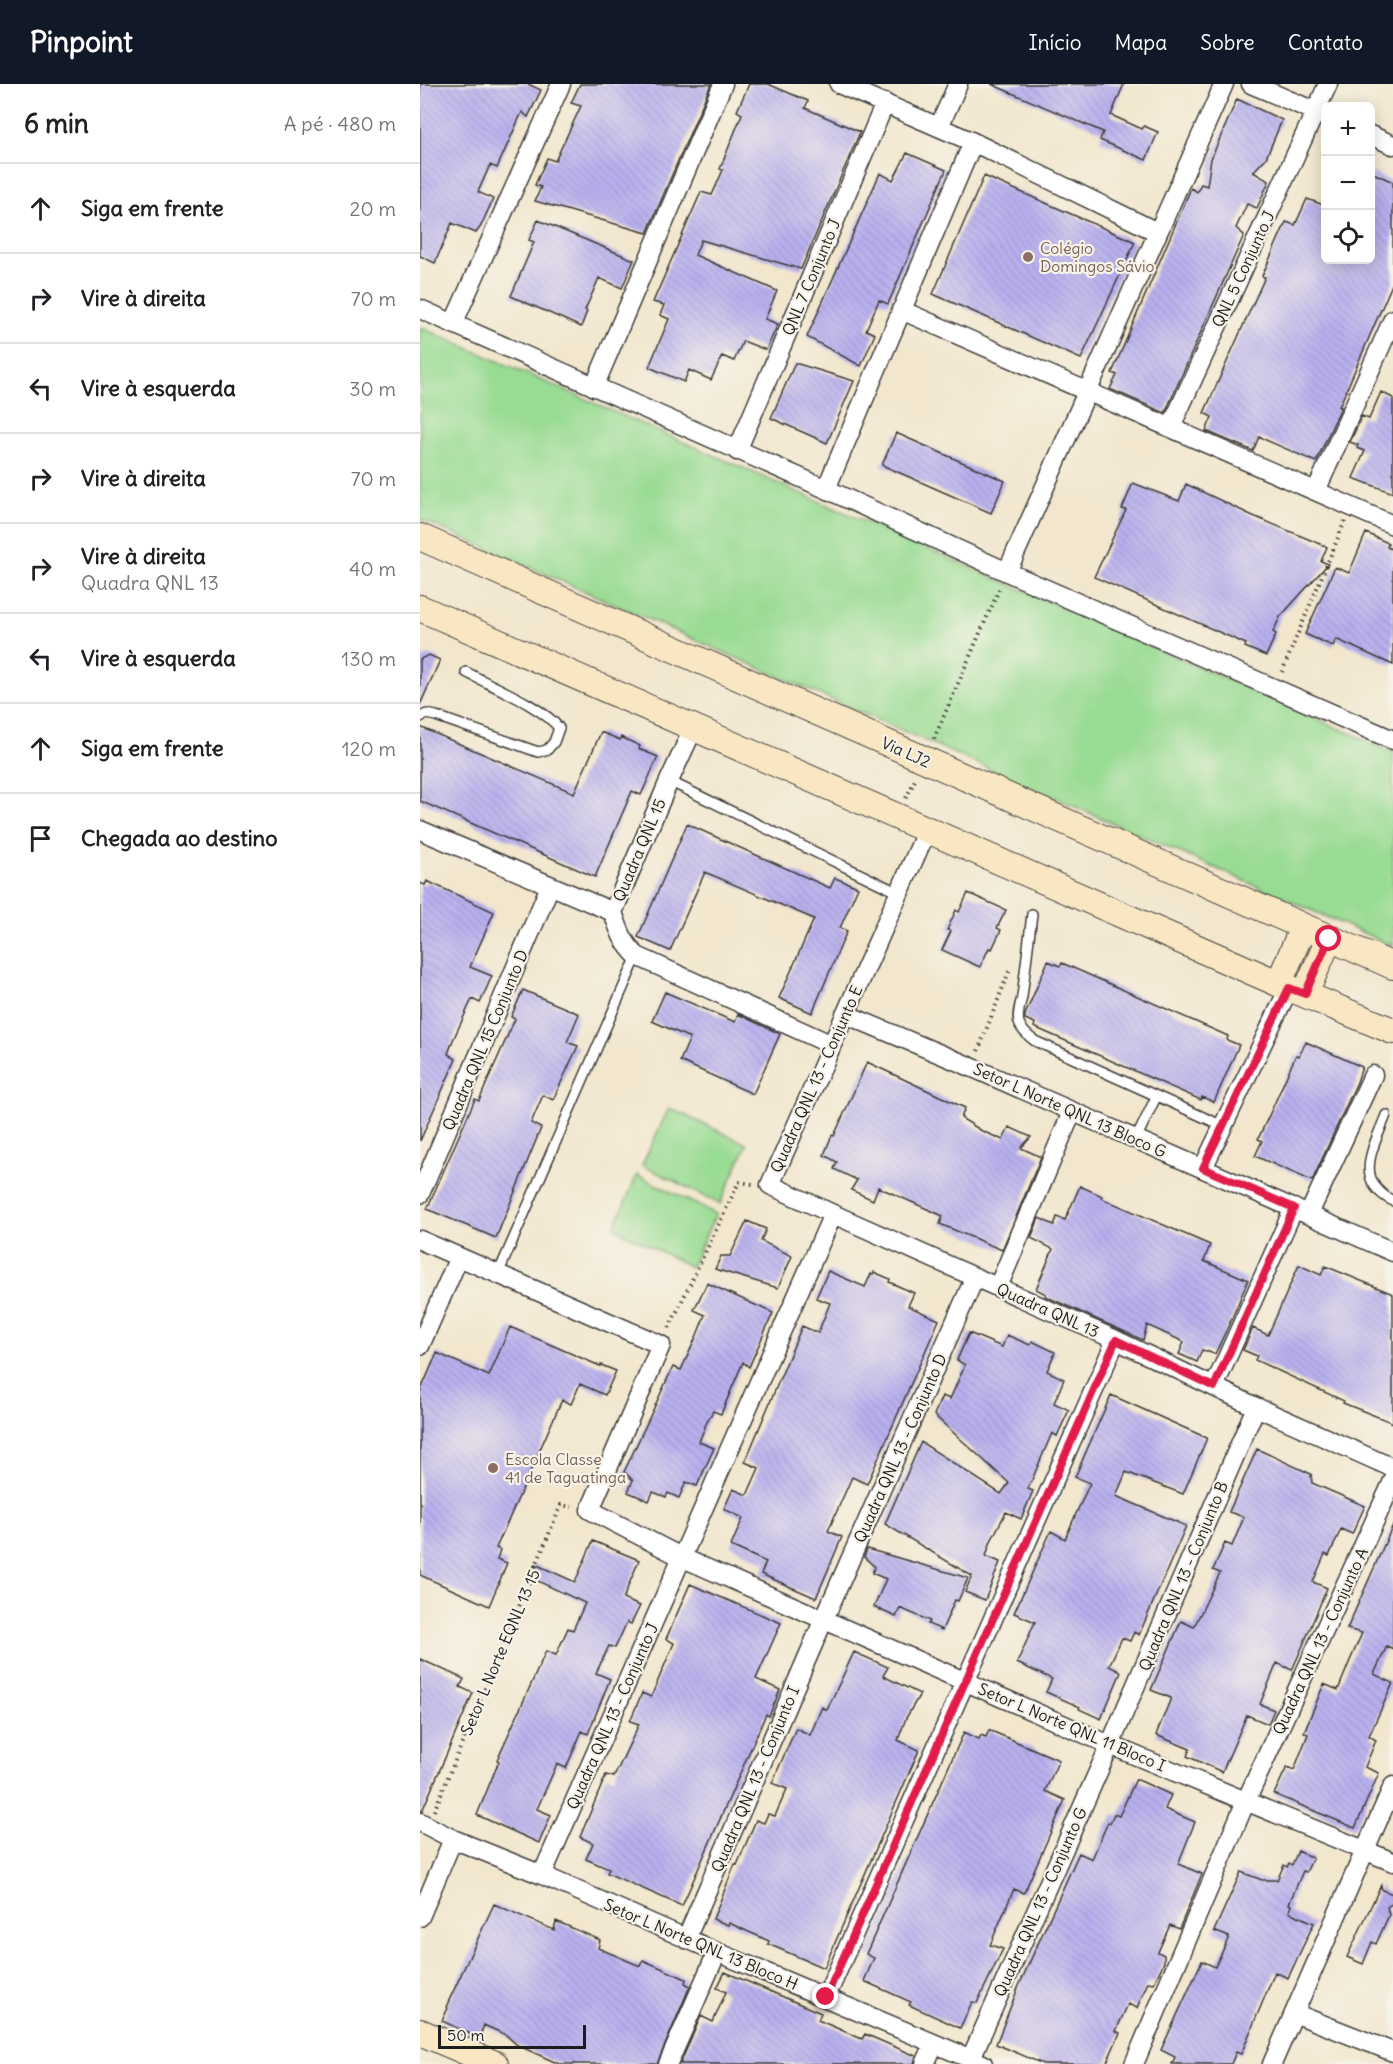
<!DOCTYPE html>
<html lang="pt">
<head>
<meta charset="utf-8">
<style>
  :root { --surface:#fff; --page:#f6f6f6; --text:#202124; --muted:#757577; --line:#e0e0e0; --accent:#111827 }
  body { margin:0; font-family:Delius,sans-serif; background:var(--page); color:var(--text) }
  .controls { position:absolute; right:18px; top:18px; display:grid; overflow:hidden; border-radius:9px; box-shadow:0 3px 15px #0003 }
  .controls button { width:54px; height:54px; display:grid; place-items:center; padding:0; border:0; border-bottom:2px solid var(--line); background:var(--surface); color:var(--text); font:30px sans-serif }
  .scale { position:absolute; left:18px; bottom:15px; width:148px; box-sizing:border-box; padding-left:6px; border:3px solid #1c1c1c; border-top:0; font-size:16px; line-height:21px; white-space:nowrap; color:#1c1c1c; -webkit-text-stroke:4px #f7f3e8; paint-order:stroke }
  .stop { position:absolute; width:18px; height:18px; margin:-14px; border:4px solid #e11d48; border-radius:50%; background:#fff }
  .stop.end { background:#e11d48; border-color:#fff; box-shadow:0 2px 6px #0008 }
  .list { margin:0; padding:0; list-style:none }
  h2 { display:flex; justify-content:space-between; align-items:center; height:78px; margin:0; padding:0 24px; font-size:26px }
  h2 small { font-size:20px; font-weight:400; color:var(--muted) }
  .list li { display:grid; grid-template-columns:39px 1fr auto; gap:18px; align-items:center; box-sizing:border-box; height:90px; padding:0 24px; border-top:2px solid var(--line) }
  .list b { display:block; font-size:22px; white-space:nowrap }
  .list p { margin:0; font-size:20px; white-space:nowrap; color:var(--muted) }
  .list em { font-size:20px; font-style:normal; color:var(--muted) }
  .icon { flex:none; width:33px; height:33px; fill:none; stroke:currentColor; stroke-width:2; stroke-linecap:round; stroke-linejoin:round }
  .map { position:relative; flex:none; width:973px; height:1980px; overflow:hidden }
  header { display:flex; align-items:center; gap:36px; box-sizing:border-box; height:84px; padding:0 30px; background:var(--accent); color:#fff }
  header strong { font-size:28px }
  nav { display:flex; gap:33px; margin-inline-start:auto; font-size:21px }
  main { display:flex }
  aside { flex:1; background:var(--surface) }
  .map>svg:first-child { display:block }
</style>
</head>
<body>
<header>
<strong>Pinpoint</strong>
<nav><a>Início</a><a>Mapa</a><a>Sobre</a><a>Contato</a></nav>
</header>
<main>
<aside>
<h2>6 min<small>A pé · 480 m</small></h2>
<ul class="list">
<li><svg class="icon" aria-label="ahead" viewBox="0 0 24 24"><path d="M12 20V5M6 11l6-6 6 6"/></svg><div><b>Siga em frente</b></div><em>20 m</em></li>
<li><svg class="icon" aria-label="right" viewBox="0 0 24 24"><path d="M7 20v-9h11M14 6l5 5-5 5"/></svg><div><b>Vire à direita</b></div><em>70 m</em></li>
<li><svg class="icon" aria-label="left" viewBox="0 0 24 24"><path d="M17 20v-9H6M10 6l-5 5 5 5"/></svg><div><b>Vire à esquerda</b></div><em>30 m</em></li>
<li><svg class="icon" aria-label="right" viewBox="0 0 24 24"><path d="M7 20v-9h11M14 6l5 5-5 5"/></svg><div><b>Vire à direita</b></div><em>70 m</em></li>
<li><svg class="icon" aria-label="right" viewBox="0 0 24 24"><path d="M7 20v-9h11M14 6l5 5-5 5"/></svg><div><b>Vire à direita</b><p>Quadra QNL 13</p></div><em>40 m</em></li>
<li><svg class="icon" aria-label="left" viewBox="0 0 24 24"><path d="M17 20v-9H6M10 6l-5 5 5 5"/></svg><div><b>Vire à esquerda</b></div><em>130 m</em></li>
<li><svg class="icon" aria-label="ahead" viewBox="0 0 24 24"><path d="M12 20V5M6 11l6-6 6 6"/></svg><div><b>Siga em frente</b></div><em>120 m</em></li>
<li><svg class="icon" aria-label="arrive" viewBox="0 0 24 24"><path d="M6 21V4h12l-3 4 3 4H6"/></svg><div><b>Chegada ao destino</b></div></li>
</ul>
</aside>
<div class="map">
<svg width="973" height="1980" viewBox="0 0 973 1980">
  <defs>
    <pattern id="building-back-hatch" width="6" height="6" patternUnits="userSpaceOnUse" patternTransform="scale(1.5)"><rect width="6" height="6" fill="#b9b0ee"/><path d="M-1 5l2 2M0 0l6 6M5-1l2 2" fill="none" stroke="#9e97cc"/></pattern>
  </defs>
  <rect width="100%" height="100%" fill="#f7f3e8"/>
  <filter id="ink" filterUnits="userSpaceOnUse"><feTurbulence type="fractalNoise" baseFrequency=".0167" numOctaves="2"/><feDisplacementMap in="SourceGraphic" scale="12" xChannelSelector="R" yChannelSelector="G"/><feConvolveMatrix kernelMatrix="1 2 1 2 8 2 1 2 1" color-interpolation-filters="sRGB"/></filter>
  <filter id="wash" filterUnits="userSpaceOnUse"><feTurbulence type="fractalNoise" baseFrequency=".008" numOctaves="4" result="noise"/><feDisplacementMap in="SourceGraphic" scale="24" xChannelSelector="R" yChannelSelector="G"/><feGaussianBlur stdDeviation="1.35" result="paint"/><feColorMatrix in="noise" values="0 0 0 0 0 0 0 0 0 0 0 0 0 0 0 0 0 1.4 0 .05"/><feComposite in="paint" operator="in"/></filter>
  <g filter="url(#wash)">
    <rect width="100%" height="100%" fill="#f2e6cd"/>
    <path fill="#98db92" stroke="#5a7c57" stroke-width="1.5" d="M 0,243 L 973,668 L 973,862 L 0,435 Z
      M 249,1024 L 327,1060 L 300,1120 L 222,1081 Z
      M 217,1091 L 296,1130 L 271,1183 L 194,1144 Z"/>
    <g id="blocks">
      <path fill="url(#building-back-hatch)" d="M 0,0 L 108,0 L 121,6 L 108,33 L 102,28 L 77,84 L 70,81 L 58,108 L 73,115 L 61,142 L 56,149 L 32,139 L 15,179 L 0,172 Z
        M 160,0 L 291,0 L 227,149 L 115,117 L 121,103 L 115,101 L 127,74 L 135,77 L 161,22 L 151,19 Z
        M 329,0 L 348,0 L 388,17 L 385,24 L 440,48 L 381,185 L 281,156 L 275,171 L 357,207 L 345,235 L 358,240 L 346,266 L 323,257 L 314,277 L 302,272 L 291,296 L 269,286 L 264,298 L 229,283 L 249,235 L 240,231 L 244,221 L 233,218 L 281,108 L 292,111 L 303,86 L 300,85 L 322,30 L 317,27 Z
        M 571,0 L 704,0 L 691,31 L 722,45 L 724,42 L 738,48 L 726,76 L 680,56 L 683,48 Z
        M 817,15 L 862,36 L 846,74 L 833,88 L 849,97 L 837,124 L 827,120 L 816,144 L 824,151 L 745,329 L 690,305 L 697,291 L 692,289 L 771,104 L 777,108 L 781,100 L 787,102 L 791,75 Z
        M 487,69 L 526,86 L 468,220 L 459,216 L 446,246 L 455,250 L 441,282 L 387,253 L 460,89 L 473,96 Z
        M 951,88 L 973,98 L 973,198 L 919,323 L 921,323 L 896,378 L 839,353 L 833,367 L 786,347 L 792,333 L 784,329 L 845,193 L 842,192 L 866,138 L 875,141 L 887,115 L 901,120 L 906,124 L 906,176 L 951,176 Z
        M 564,92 L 715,158 L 661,275 L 513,210 Z
        M 118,136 L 214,176 L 202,204 L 179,194 L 165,226 L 167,227 L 161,243 L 91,212 L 114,158 L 109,156 Z
        M 375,279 L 434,297 L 407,359 L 351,334 Z
        M 961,308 L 973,314 L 973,409 L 933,394 L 945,367 L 937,364 L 938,361 L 930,358 L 942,332 L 949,335 Z
        M 476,349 L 585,397 L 571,429 L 462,381 Z
        M 713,399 L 759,417 L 766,400 L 831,431 L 907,463 L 901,477 L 908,480 L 860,533 L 853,548 L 856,550 L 846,572 L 825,563 L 826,560 L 674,493 L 706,426 L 702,425 Z
        M 946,449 L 968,459 L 967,463 L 973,466 L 973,581 L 916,555 L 913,562 L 885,550 L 915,483 L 929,489 Z
        M 9,571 L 20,576 L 0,621 L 0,575 Z
        M 0,643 L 154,709 L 181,648 L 200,656 L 201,653 L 220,662 L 219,665 L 238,673 L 221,711 L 212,707 L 175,793 L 0,717 Z
        M 267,740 L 410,804 L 415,794 L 438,803 L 420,844 L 427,847 L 392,929 L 359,914 L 394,835 L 285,788 L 250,867 L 218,853 Z
        M 7,797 L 74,828 L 50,883 L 72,892 L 60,919 L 52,915 L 33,956 L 28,970 L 36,975 L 0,1057 L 0,799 L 5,801 Z
        M 548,809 L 586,826 L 577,844 L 581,846 L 572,865 L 569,864 L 560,883 L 522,866 L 531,847 L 527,846 L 536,826 L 539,828 Z
        M 628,877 L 640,882 L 642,879 L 808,952 L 807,956 L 819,961 L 794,1018 L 782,1013 L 781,1016 L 614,943 L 615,939 L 605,935 L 605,931 Z
        M 103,906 L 159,930 L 147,958 L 158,962 L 133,1016 L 123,1011 L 111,1039 L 121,1044 L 76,1154 L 7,1125 L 55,1015 L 59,1017 L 71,989 L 95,935 L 91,933 Z
        M 245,908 L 315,938 L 318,930 L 360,950 L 333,1010 L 260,977 L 270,954 L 232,937 Z
        M 886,958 L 942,983 L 937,998 L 892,1097 L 835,1072 L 842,1057 L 838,1055 L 852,1025 L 876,971 L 879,972 Z
        M 447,978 L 545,1024 L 541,1034 L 562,1047 L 583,1056 L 589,1043 L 611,1053 L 601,1064 L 621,1073 L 582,1166 L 520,1140 L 523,1132 L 458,1103 L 453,1116 L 431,1106 L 437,1096 L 414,1085 L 417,1078 L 404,1071 L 412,1051 L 414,1052 Z
        M 660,1102 L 682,1112 L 681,1114 L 790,1161 L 784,1177 L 828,1196 L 812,1234 L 795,1270 L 782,1266 L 777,1278 L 759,1270 L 764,1258 L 727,1241 L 723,1256 L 625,1212 L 626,1210 L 616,1205 L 633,1165 L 611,1154 L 619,1134 L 634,1141 L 637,1133 L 645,1136 Z
        M 327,1137 L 346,1145 L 341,1157 L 372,1172 L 358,1204 L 295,1185 L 301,1172 L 310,1172 Z
        M 879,1181 L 901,1191 L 905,1182 L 973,1210 L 973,1339 L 923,1319 L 924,1317 L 835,1276 L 837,1272 L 823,1266 L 833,1244 L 848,1251 Z
        M 408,1187 L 445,1203 L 451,1190 L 453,1190 L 454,1188 L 470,1195 L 469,1198 L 494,1209 L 488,1222 L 519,1236 L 447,1400 L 432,1393 L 408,1447 L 422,1453 L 396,1514 L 341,1490 L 346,1478 L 311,1462 L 323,1434 L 304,1425 L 313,1405 L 327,1411 L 339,1384 L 325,1378 L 382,1242 L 398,1249 L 410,1219 L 396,1214 Z
        M 287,1199 L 353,1229 L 329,1283 L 323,1278 L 301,1330 L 293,1327 L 286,1340 L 279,1358 L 294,1364 L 277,1402 L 266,1398 L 259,1414 L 248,1409 L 246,1413 L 233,1408 L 229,1417 L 208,1408 L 213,1396 L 204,1388 L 253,1283 L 261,1286 L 277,1251 L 285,1231 L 274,1226 Z
        M 90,1243 L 180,1282 L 181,1281 L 196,1287 L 185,1311 L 160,1300 L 151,1320 L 142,1316 L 76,1464 L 80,1466 L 77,1475 L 87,1479 L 69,1522 L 0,1491 L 0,1308 L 17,1269 L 69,1292 Z
        M 549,1249 L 582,1263 L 587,1251 L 610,1261 L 612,1257 L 635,1268 L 627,1287 L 644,1295 L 634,1319 L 649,1326 L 637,1352 L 632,1349 L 608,1405 L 613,1407 L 601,1435 L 586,1428 L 571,1457 L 566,1472 L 580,1478 L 565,1516 L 545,1508 L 552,1492 L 465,1440 L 501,1358 L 581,1410 L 589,1399 L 514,1331 L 522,1312 L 530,1315 L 545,1281 L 537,1276 Z
        M 691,1311 L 787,1354 L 763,1410 L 706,1388 L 696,1412 L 766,1442 L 719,1551 L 714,1548 L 710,1557 L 702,1554 L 689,1582 L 701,1588 L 681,1635 L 659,1625 L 660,1623 L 626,1608 L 632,1595 L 597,1579 L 615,1538 L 594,1529 L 631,1447 L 645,1455 L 659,1423 L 670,1399 L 655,1393 Z
        M 837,1365 L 891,1390 L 892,1399 L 945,1422 L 932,1450 L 921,1445 L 909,1472 L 905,1470 L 893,1498 L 907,1504 L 884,1559 L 872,1586 L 857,1579 L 840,1620 L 854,1626 L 848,1640 L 827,1631 L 802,1688 L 767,1672 L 770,1665 L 736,1651 L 751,1614 L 731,1606 L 761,1537 L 774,1543 L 800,1489 L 793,1486 L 805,1459 L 812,1462 L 824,1433 L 809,1428 Z
        M 973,1441 L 973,1565 L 967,1562 L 954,1590 L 973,1599 L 949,1652 L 956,1656 L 945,1683 L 959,1689 L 935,1744 L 854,1710 L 867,1683 L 874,1686 L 888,1650 L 884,1648 L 904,1600 L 918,1606 L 929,1579 L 942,1549 L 927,1545 Z
        M 173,1457 L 219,1476 L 203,1515 L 220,1522 L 211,1540 L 207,1538 L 195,1564 L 189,1562 L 176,1589 L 190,1595 L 168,1650 L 162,1647 L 146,1684 L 137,1680 L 117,1725 L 131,1731 L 119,1759 L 57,1731 L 79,1677 L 77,1676 L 126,1567 L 136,1571 L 148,1544 L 153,1546 L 165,1519 L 109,1493 L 115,1480 L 155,1498 Z
        M 447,1465 L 548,1494 L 538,1517 L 535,1516 L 522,1546 L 508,1540 L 510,1537 L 480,1524 L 476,1533 L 454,1523 L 466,1495 L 452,1489 L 455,1483 L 444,1473 Z
        M 270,1500 L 361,1539 L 336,1595 L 360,1606 L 349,1632 L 346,1630 L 262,1822 L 187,1789 L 189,1785 L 166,1775 L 173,1759 L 160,1753 L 186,1691 L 194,1693 L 219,1640 L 210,1637 L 222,1609 L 231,1613 L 254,1559 L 246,1555 Z
        M 434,1568 L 468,1583 L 463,1592 L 500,1610 L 486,1634 L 478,1656 L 499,1666 L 404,1884 L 348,1860 L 349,1857 L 309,1839 L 308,1841 L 293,1835 L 315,1780 L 317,1781 L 336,1736 L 344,1739 L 348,1730 L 355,1732 L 367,1705 L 352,1699 L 376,1644 L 390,1651 L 402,1623 L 407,1626 Z
        M 0,1575 L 44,1595 L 40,1603 L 53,1609 L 2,1727 L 0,1727 Z
        M 569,1646 L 639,1676 L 625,1707 L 645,1716 L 604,1809 L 594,1805 L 570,1861 L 583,1865 L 557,1919 L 552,1918 L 540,1944 L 489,1921 L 491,1918 L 444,1897 L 454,1874 L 446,1870 L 544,1648 L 559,1655 L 561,1651 L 566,1653 Z
        M 716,1695 L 751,1711 L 745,1725 L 775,1738 L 758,1780 L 782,1790 L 759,1845 L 750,1841 L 738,1868 L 744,1871 L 744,1878 L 734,1899 L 728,1898 L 717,1924 L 708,1920 L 696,1947 L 700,1949 L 686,1980 L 623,1980 L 576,1960 L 598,1904 L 659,1769 L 672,1775 L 688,1738 L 690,1739 L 694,1730 L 699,1732 Z
        M 878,1767 L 893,1774 L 886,1788 L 883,1787 L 869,1820 L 871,1821 L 869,1828 L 894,1839 L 868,1894 L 855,1888 L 821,1970 L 816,1968 L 811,1980 L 752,1980 L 755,1973 L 741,1966 L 782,1877 L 795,1883 L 809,1853 L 794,1847 L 821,1788 L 842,1796 L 857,1796 L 864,1781 L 867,1783 L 869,1779 L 872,1781 Z
        M 961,1801 L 962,1806 L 973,1810 L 973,1819 L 967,1823 L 969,1831 L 956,1860 L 952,1858 L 943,1880 L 927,1873 Z
        M 74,1820 L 134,1846 L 136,1837 L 180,1856 L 178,1864 L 220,1882 L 223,1876 L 266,1895 L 265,1899 L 270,1902 L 237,1980 L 139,1980 L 97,1961 L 86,1951 L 64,1941 L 59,1954 L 22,1937 L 28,1924 L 26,1923 Z
        M 305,1888 L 401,1929 L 398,1936 L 442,1955 L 445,1950 L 496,1972 L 494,1980 L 260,1980 L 281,1932 L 293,1938 L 306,1908 L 297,1904 Z"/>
    </g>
  </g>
  <g filter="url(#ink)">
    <use href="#blocks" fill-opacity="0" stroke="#3c3a37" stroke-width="1.5"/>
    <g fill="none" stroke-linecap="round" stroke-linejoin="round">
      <g stroke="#3c3a37" stroke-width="12">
        <path id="lane" d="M 0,633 L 7,630 L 16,632 L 118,668 L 127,666 L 134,658 L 139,644 C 122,622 71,602 46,588
          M 249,697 L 479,809
          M 612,830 L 602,913 C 596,935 595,943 615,957 L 803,1042
          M 966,1031 C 954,1063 932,1096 973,1117
          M 716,1055 L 736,1013
          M 78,1190 L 217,872"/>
      </g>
      <g stroke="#3c3a37" stroke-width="21">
        <path id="street" d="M 419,0 L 553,58 L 737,148
          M 831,0 L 906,32
          M 519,43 L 538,0
          M 950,51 L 973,61
          M 0,225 L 406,405 L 587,488 L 973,656
          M 481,226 L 973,441
          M 33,240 L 141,0
          M 174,303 L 303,0
          M 751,343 L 908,0
          M 317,367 L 465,19
          M 406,405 L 553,58
          M 896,407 L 973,235
          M 587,488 L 804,0
          M 0,746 L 193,828 L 249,697 L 274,643
          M 193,828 C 199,846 203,859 217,872 L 412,961
          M 425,930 L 551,983 L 973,1168
          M 783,1084 L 869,904
          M 0,1110 L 130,802
          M 413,1130 L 696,1256 L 836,1323 L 973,1384
          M 889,1130 L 953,991
          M 0,1156 L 241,1261 L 170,1426 L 263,1474 L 690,1661 L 973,1778
          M 578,1203 L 652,1028
          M 0,1262 L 39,1173
          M 794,1303 L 874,1124
          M 0,1738 L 33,1755 L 122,1791 L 297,1868 L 563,1980
          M 122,1791 L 413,1130 L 350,1101 L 507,746
          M 0,1833 L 33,1755
          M 266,1855 L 404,1535 L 555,1193
          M 406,1913 L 696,1256
          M 874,1929 L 973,1968
          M 551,1974 L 690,1661 L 836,1323
          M 248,1980 L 297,1868
          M 505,1980 L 514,1960
          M 714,1980 L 826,1717 L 973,1397
          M 852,1980 L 973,1702"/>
      </g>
      <g stroke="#3c3a37" stroke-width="28">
        <path id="secondary" d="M 0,453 L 973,882
          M 0,524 L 869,904 L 973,947
          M 859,899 L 883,843
          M 885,910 L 909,855
          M 0,1948 L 75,1980"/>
      </g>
      <path stroke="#3c3a37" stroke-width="4" stroke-dasharray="1.5 4.5" stroke-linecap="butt" d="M 862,588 L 925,437
        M 514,655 L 580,503
        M 486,714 L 496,694
        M 558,967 L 590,885
        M 249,1244 L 319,1098 L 333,1100
        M 14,1727 L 141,1421 L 152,1423"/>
      <use href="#lane" stroke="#fff" stroke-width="9"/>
      <use href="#street" stroke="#fff" stroke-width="18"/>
      <use href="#secondary" stroke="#f9e7c3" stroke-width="26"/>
    </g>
  </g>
  <g fill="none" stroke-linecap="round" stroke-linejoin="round" filter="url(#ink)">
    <path stroke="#e11d48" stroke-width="8" d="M 406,1913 L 696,1256 L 794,1303 L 874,1124 L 783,1084 L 869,904 L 885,910 L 909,855"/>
  </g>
  <g fill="#8d6e63" stroke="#f7f3e8" stroke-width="2">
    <circle cx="608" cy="173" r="6"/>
    <circle cx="73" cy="1384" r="6"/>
  </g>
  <g text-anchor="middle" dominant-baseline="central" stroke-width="4.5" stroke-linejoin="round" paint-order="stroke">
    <g font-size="16" fill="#785e54" stroke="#f7f3e8" text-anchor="start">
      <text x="620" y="164">Colégio<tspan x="620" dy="18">Domingos Sávio</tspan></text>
      <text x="85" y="1375">Escola Classe<tspan x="85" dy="18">41 de Taguatinga</tspan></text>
    </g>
    <g font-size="16" fill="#1c1c1c" stroke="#f7f3e8">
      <text transform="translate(823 185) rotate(-65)">QNL 5 Conjunto J</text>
      <text transform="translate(391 193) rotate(-67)">QNL 7 Conjunto J</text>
      <text transform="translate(486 668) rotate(24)">Via LJ2</text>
      <text transform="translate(219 766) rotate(-67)">Quadra QNL 15</text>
      <text transform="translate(65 956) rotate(-67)">Quadra QNL 15 Conjunto D</text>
      <text transform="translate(396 995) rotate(-66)">Quadra QNL 13 - Conjunto E</text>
      <text transform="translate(650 1026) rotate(24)">Setor L Norte QNL 13 Bloco G</text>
      <text transform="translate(628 1226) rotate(24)">Quadra QNL 13</text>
      <text transform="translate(480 1364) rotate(-66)">Quadra QNL 13 - Conjunto D</text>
      <text transform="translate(763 1492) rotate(-67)">Quadra QNL 13 - Conjunto B</text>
      <text transform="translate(900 1557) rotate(-65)">Quadra QNL 13 - Conjunto A</text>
      <text transform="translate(80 1568) rotate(-67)">Setor L Norte EQNL 13 15</text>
      <text transform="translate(192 1632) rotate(-66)">Quadra QNL 13 - Conjunto J</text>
      <text transform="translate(652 1643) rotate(23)">Setor L Norte QNL 11 Bloco I</text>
      <text transform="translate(335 1695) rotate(-67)">Quadra QNL 13 - Conjunto I</text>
      <text transform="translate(620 1818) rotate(-66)">Quadra QNL 13 - Conjunto G</text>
      <text transform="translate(281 1860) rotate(23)">Setor L Norte QNL 13 Bloco H</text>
    </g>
  </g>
</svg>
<div class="controls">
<button>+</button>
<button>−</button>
<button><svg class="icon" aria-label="locate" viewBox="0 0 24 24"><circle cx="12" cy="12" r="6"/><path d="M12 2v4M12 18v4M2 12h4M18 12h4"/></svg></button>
</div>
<div class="scale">50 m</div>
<div class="stop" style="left:909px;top:855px"></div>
<div class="stop end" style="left:406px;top:1913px"></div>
</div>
</main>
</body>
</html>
